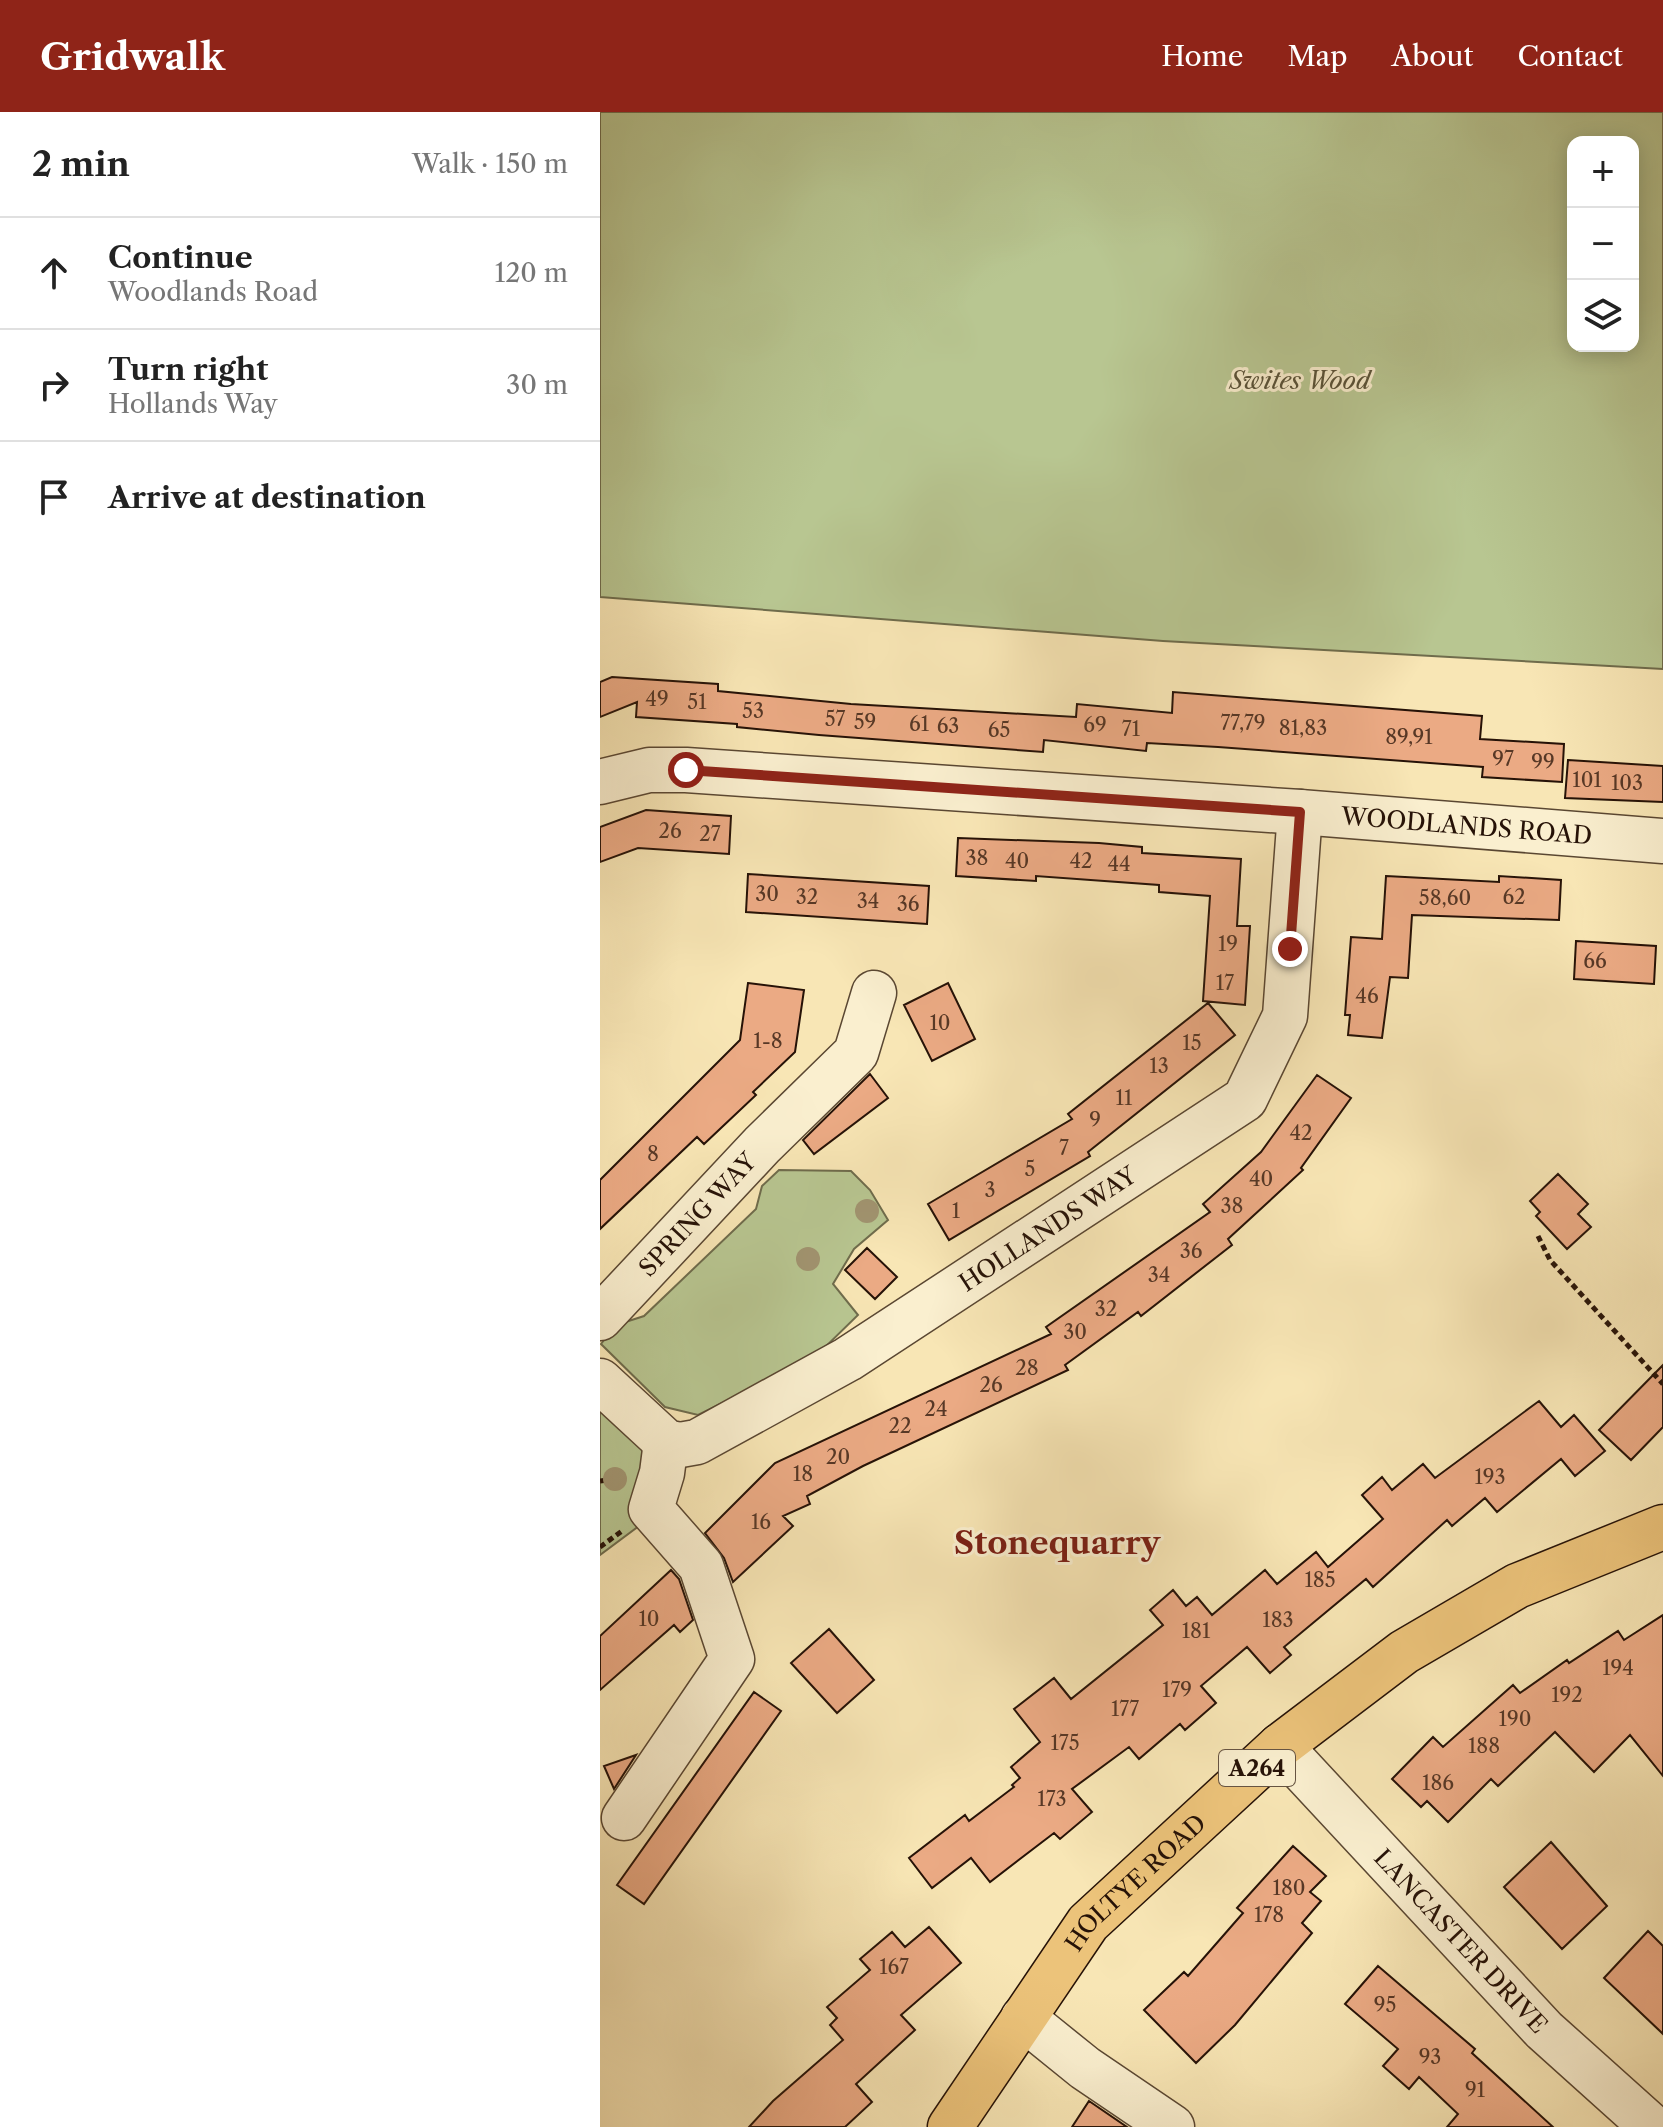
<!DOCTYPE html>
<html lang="en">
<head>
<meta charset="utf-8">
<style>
  :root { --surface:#fff; --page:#f6f6f6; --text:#222; --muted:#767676; --line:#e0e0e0; --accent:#8f2418 }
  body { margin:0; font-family:"Libre Caslon Text",serif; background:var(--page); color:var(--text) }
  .controls { position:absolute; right:24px; top:24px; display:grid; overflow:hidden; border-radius:16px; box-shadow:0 4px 20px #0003 }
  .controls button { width:72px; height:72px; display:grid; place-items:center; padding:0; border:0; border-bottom:2px solid var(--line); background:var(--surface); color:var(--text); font:40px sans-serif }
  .stop { position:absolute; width:24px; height:24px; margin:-18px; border:6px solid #8f2418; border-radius:50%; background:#fff }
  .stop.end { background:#8f2418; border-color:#fff; box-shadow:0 2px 8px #0008 }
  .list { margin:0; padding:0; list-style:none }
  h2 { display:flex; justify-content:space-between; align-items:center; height:104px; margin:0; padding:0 32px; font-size:34px }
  h2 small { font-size:26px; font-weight:400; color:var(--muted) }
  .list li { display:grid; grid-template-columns:52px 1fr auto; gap:24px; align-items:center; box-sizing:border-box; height:112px; padding:0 32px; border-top:2px solid var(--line) }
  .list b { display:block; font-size:30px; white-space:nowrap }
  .list p { margin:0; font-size:26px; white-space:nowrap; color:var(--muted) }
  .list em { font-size:26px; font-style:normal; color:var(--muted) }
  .icon { flex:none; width:44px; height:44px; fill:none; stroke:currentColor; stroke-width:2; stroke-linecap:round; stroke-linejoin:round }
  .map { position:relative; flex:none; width:1063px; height:2015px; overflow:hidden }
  header { display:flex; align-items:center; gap:48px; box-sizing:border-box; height:112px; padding:0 40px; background:var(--accent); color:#fff }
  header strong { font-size:38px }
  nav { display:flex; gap:44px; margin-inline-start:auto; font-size:28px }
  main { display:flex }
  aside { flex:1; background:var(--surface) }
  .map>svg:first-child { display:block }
</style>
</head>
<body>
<header>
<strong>Gridwalk</strong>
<nav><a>Home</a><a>Map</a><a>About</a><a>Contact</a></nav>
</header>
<main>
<aside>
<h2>2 min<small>Walk · 150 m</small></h2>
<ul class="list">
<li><svg class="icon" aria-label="ahead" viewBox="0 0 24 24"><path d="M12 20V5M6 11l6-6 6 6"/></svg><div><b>Continue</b><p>Woodlands Road</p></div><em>120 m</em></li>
<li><svg class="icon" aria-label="right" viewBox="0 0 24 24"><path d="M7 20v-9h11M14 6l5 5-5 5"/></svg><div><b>Turn right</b><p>Hollands Way</p></div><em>30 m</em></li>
<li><svg class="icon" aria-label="arrive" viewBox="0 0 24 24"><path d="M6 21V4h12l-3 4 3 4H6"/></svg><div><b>Arrive at destination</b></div></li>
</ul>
</aside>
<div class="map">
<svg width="1063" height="2015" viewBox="0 0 1063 2015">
  <rect width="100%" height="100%" fill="#f8e6b5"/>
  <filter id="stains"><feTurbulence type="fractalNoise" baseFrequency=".0025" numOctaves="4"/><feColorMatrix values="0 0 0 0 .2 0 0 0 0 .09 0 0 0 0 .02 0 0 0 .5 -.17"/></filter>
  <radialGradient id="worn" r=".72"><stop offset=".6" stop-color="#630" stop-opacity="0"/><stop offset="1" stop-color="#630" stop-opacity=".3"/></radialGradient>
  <path fill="#b8c691" stroke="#6f6c4c" stroke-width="2" fill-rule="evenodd" d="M 0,0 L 1063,0 L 1063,557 L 563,529 L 0,485 ZM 973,30 L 1033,30 L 1033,234 L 973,234 Z
    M 179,1058 L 251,1059 L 270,1078 L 288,1108 L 254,1137 L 233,1172 L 258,1203 L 215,1245 L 98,1303 L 65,1295 L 1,1232 L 16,1213 L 44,1204 L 156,1097 L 162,1074 Z
    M 0,1296 L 51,1339 L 47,1408 L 0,1443 Z"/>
  <path fill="#ebaa84" stroke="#261207" stroke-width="2" d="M 12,565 L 118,572 L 118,579 L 251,592 L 476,605 L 477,592 L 572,601 L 573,580 L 882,604 L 880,627 L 964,632 L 962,670 L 882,665 L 883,655 L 618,635 L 547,631 L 546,639 L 444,628 L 443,640 L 219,623 L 137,615 L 137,612 L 36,605 L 37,590 L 0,605 L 0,570 Z
    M 968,648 L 1063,654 L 1063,690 L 965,686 Z
    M 46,698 L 131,704 L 129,742 L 38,736 L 0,750 L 0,715 Z
    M 358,726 L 499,731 L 542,735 L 542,741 L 641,747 L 637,814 L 650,814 L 645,893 L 603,889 L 610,784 L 559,780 L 559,773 L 436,764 L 436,769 L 356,764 Z
    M 148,762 L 329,774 L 327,812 L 146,800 Z
    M 786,764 L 899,770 L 899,764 L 961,768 L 959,808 L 812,803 L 808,866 L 790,865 L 782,926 L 748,923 L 750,903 L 745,903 L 751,825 L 782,827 Z
    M 976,829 L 1056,834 L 1054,872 L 974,867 Z
    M 148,871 L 204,878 L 195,940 L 153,980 L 156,983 L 104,1032 L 97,1025 L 0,1117 L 0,1068 L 140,928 Z
    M 348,871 L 375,927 L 332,949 L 304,893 Z
    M 608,891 L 635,923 L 488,1040 L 490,1044 L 349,1128 L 328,1092 L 472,1007 L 468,1002 Z
    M 270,962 L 288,986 L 214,1042 L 203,1028 Z
    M 717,963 L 751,986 L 701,1056 L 703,1058 L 628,1127 L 632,1133 L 541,1204 L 538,1200 L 465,1253 L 468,1258 L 263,1354 L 207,1384 L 210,1392 L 183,1404 L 193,1414 L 133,1470 L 124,1446 L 105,1421 L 175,1351 L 451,1222 L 446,1215 L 610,1100 L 603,1092 L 661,1040 Z
    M 958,1062 L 988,1092 L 978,1102 L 991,1115 L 967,1137 L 936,1104 L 940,1100 L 930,1089 Z
    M 267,1136 L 297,1165 L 275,1187 L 245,1158 Z
    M 1063,1253 L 1063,1315 L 1031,1348 L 999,1318 Z
    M 939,1289 L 961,1315 L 974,1303 L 1005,1339 L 975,1364 L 961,1347 L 897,1400 L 885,1386 L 852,1414 L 847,1408 L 773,1475 L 766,1467 L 684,1535 L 691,1543 L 670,1561 L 647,1535 L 601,1574 L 616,1591 L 585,1618 L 580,1612 L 539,1647 L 529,1635 L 472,1677 L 492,1700 L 460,1727 L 454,1721 L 390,1770 L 371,1746 L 332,1776 L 309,1746 L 365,1703 L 369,1709 L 414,1675 L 412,1673 L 420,1666 L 411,1655 L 440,1630 L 414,1597 L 454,1566 L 471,1587 L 563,1513 L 550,1498 L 573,1478 L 586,1494 L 597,1485 L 612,1503 L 665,1458 L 677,1472 L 716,1440 L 728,1455 L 783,1407 L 762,1383 L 782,1365 L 792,1378 L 823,1352 L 835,1366 Z
    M 71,1458 L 79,1467 L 93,1508 L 80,1520 L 74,1513 L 0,1578 L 0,1524 Z
    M 1063,1503 L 1063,1664 L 1030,1623 L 994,1660 L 955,1620 L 898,1674 L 891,1667 L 848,1710 L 827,1689 L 821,1695 L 792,1667 L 833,1625 L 843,1635 L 913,1573 L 920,1581 L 967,1548 L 969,1551 L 1018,1519 L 1024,1528 Z
    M 229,1517 L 274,1568 L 237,1601 L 191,1551 Z
    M 154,1580 L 181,1599 L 44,1792 L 17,1773 Z
    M 36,1643 L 14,1677 L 4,1654 Z
    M 951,1730 L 1007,1794 L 962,1837 L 904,1775 Z
    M 693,1734 L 726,1764 L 710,1780 L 721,1789 L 702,1811 L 712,1821 L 635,1913 L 596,1951 L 544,1898 L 584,1860 L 588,1864 L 643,1801 L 637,1796 Z
    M 329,1815 L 361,1851 L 301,1903 L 315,1918 L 256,1972 L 272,1990 L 245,2015 L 149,2015 L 173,1989 L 243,1928 L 230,1913 L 237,1906 L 227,1895 L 270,1858 L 260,1847 L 292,1820 L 305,1835 Z
    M 1048,1819 L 1063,1834 L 1063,1922 L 1004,1866 Z
    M 778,1854 L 875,1937 L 872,1941 L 953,2015 L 847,2015 L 858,2002 L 819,1965 L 809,1977 L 783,1954 L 798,1937 L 745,1892 Z
    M 489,1989 L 527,2015 L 472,2015 Z"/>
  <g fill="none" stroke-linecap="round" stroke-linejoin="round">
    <g stroke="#5a4732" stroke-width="47">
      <g id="minor">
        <path id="s1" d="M 0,670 L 49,658 L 86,658 L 700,700 L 1063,729"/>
        <path id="s2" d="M 0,1206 L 162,1033 L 256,941 L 274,881"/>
        <path id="s3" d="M 0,1269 L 66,1330 L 80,1333 L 97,1330 L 248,1247 L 645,987 L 685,904 L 700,700"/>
        <path id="s4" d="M 680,1634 L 944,1918 L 1052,2015"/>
        <path d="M 24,1706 L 132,1547 L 101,1454 L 51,1397 L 62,1361 L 66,1330"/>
        <path d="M 423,1906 L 485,1956 L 572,2015"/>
      </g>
    </g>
    <g stroke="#261207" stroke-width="47">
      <g id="major">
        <path id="s5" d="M 350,2015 L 488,1811 L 680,1634 L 804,1540 L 917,1474 L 1063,1415"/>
      </g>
    </g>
    <path stroke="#261207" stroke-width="5" stroke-dasharray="6 4" stroke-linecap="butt" d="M 938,1124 L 950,1148 L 1063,1272
      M 0,1369 L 21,1366
      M 0,1435 L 22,1419"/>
    <use href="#minor" stroke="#faefcf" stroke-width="44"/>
    <use href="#major" stroke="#ecc37a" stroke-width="44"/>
  </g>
  <g fill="#a19470">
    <circle cx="267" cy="1099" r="12"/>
    <circle cx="208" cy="1147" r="12"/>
    <circle cx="15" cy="1367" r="12"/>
  </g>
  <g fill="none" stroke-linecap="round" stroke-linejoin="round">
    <path stroke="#8f2418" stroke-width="10" d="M 86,658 L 700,700 L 690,837"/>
  </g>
  <g text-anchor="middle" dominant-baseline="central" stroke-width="6" stroke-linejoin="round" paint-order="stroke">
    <g font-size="20" fill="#573826">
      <text x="57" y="587">49</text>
      <text x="97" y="590">51</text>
      <text x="153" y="599">53</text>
      <text x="235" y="607">57</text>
      <text x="265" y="610">59</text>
      <text x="643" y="611">77,79</text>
      <text x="319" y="612">61</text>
      <text x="495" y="613">69</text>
      <text x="348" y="614">63</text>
      <text x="703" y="616">81,83</text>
      <text x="531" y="617">71</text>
      <text x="399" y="618">65</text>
      <text x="809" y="625">89,91</text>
      <text x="903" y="647">97</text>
      <text x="943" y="650">99</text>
      <text x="987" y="668">101</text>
      <text x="1027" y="671">103</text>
      <text x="70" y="719">26</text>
      <text x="110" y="722">27</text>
      <text x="377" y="746">38</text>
      <text x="417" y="749">40</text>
      <text x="481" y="749">42</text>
      <text x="519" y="752">44</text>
      <text x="167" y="782">30</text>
      <text x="207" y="785">32</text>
      <text x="914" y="785">62</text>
      <text x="845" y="786">58,60</text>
      <text x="268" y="789">34</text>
      <text x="308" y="792">36</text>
      <text x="628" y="832">19</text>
      <text x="995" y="849">66</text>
      <text x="625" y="871">17</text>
      <text x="767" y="884">46</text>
      <text x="340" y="911">10</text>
      <text x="168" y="929">1-8</text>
      <text x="592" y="931">15</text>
      <text x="559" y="954">13</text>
      <text x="524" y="986">11</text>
      <text x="495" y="1008">9</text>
      <text x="701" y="1021">42</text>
      <text x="464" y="1036">7</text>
      <text x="53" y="1042">8</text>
      <text x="430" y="1057">5</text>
      <text x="661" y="1067">40</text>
      <text x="390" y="1078">3</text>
      <text x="632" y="1094">38</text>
      <text x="356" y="1099">1</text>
      <text x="591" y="1139">36</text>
      <text x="559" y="1163">34</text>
      <text x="506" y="1197">32</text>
      <text x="475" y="1220">30</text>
      <text x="427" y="1256">28</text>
      <text x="391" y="1273">26</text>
      <text x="336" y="1297">24</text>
      <text x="300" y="1314">22</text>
      <text x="238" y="1345">20</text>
      <text x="203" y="1362">18</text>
      <text x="890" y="1365">193</text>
      <text x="161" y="1410">16</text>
      <text x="720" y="1468">185</text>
      <text x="49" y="1507">10</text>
      <text x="678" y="1508">183</text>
      <text x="596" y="1519">181</text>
      <text x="1018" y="1556">194</text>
      <text x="577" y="1578">179</text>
      <text x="967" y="1583">192</text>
      <text x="525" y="1597">177</text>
      <text x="915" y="1607">190</text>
      <text x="465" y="1631">175</text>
      <text x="884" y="1634">188</text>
      <text x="838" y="1671">186</text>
      <text x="452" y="1687">173</text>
      <text x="689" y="1776">180</text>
      <text x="669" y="1803">178</text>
      <text x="294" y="1855">167</text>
      <text x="785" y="1893">95</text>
      <text x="830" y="1945">93</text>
      <text x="875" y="1978">91</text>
    </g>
    <rect fill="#faefcf" stroke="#665443" stroke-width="2" x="619" y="1638" width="76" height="36" rx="6"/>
    <g font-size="22" font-weight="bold" fill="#261207">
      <text x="657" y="1656">A264</text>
    </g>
    <g font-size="24" font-style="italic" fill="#595137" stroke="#faefcf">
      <text x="700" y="268">Swites Wood</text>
    </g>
    <g font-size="24" fill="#261207" stroke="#faefcf">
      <text stroke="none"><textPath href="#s1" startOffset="870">WOODLANDS ROAD</textPath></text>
      <text stroke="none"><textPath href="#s2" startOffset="142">SPRING WAY</textPath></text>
      <text stroke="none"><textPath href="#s3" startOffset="532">HOLLANDS WAY</textPath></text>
      <text stroke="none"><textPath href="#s5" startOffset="308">HOLTYE ROAD</textPath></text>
      <text stroke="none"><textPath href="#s4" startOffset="266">LANCASTER DRIVE</textPath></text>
    </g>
    <g font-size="32" font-weight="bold" fill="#7a1f14" stroke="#faefcf">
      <text x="457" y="1430">Stonequarry</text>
    </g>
  </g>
  <rect width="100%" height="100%" filter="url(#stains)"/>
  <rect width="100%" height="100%" fill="url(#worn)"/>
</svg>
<div class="controls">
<button>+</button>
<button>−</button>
<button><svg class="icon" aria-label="layers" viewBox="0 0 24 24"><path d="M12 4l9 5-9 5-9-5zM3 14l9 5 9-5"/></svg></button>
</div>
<div class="stop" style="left:86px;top:658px"></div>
<div class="stop end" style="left:690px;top:837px"></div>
</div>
</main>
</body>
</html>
